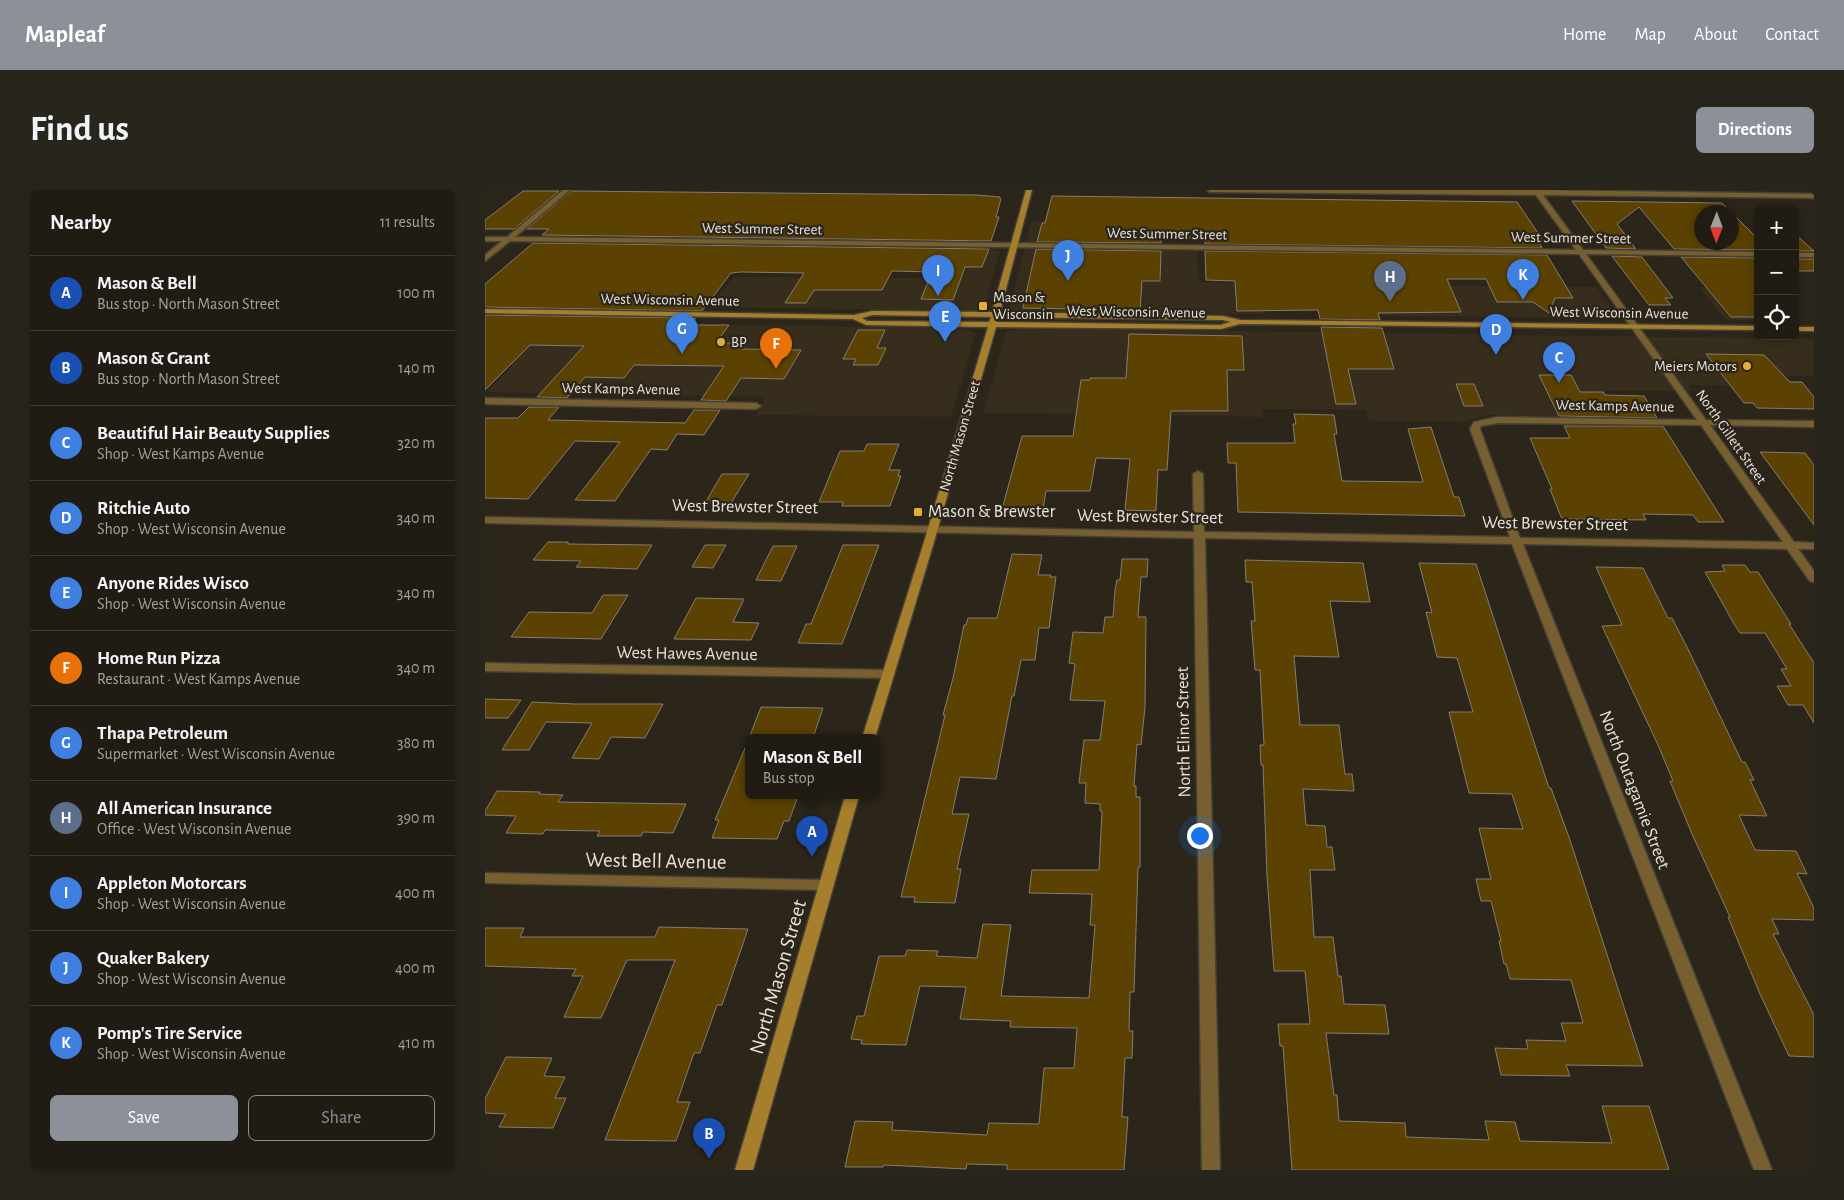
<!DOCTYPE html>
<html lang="en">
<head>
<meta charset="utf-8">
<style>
  :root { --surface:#201c14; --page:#28251d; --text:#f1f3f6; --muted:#a2a1a0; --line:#3d3a34; --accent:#8c9099 }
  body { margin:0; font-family:"Alegreya Sans",sans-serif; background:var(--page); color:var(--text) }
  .controls { position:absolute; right:15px; top:15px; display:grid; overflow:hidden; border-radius:8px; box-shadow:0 2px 12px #0003 }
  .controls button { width:45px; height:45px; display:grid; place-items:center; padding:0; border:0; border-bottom:1px solid var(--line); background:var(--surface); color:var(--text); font:25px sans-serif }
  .compass { position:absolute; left:1209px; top:15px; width:45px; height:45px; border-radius:50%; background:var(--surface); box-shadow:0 2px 12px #0003; rotate:181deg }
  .you { position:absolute; left:714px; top:645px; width:18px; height:18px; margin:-12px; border:4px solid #fff; border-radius:50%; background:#1a73e8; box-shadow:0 0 0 8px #1a73e833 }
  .badge { display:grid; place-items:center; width:32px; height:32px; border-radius:50%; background:var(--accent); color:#fff; font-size:16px; font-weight:700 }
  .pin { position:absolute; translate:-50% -41px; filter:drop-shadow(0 1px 2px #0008) }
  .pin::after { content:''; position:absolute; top:26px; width:18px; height:15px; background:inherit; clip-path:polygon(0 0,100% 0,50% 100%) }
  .popup { position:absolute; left:260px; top:544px; width:135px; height:65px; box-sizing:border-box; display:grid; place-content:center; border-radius:8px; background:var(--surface); filter:drop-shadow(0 1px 4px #0005); font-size:16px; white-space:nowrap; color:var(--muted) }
  .popup b { font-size:19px; color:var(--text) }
  .popup::after { content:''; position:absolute; left:50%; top:100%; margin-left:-10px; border:10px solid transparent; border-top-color:var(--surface) }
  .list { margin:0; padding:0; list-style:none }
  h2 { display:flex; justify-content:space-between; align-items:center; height:65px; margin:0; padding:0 20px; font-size:21px }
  h2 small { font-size:16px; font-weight:400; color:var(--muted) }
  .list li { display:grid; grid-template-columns:32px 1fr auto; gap:15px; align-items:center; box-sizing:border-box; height:75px; padding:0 20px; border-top:1px solid var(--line) }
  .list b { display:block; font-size:19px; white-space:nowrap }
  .list p { margin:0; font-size:16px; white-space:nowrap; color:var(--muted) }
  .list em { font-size:16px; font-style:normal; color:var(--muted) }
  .actions { display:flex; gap:10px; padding:15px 20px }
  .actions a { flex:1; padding:11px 0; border:1px solid var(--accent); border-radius:8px; text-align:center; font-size:18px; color:var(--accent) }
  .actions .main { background:var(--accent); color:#fff }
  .icon { flex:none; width:28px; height:28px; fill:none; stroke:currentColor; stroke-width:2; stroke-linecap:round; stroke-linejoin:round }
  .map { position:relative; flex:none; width:1329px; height:980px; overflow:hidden; border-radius:8px }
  header { display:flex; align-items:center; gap:30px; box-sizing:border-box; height:70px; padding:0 25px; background:var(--accent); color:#fff }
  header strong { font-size:24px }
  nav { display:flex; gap:28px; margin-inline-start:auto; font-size:18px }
  .intro { display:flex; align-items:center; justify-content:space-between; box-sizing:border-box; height:120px; padding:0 30px }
  h1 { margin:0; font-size:35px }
  .button { padding:12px 22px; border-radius:8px; background:var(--accent); color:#fff; font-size:18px; font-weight:700 }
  main { display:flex; gap:30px; padding:0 30px }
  aside { flex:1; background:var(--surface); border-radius:8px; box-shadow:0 2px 12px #0003 }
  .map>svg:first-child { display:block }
</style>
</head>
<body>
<header>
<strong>Mapleaf</strong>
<nav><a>Home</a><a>Map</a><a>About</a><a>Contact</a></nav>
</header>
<div class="intro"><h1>Find us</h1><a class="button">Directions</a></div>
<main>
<aside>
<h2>Nearby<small>11 results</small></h2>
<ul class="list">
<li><span class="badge" style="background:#1a4fb4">A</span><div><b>Mason &amp; Bell</b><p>Bus stop · North Mason Street</p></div><em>100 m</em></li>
<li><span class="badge" style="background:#1a4fb4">B</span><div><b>Mason &amp; Grant</b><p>Bus stop · North Mason Street</p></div><em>140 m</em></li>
<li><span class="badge" style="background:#3f7fe0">C</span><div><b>Beautiful Hair Beauty Supplies</b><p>Shop · West Kamps Avenue</p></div><em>320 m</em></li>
<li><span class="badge" style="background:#3f7fe0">D</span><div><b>Ritchie Auto</b><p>Shop · West Wisconsin Avenue</p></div><em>340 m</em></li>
<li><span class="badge" style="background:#3f7fe0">E</span><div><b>Anyone Rides Wisco</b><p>Shop · West Wisconsin Avenue</p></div><em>340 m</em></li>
<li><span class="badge" style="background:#e8710a">F</span><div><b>Home Run Pizza</b><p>Restaurant · West Kamps Avenue</p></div><em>340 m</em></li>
<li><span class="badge" style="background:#3f7fe0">G</span><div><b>Thapa Petroleum</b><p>Supermarket · West Wisconsin Avenue</p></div><em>380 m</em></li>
<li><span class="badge" style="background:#5c6f8a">H</span><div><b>All American Insurance</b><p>Office · West Wisconsin Avenue</p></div><em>390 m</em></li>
<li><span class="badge" style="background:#3f7fe0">I</span><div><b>Appleton Motorcars</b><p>Shop · West Wisconsin Avenue</p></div><em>400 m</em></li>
<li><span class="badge" style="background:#3f7fe0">J</span><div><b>Quaker Bakery</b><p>Shop · West Wisconsin Avenue</p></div><em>400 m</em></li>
<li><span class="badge" style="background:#3f7fe0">K</span><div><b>Pomp's Tire Service</b><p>Shop · West Wisconsin Avenue</p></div><em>410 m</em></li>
</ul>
<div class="actions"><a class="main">Save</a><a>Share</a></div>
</aside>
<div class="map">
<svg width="1329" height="980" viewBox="0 0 1329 980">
  <rect width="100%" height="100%" fill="#2b251a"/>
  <path fill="#362d1c" d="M 546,31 L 626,31 L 623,60 L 712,61 L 714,92 L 775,93 L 779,124 L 544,122 L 528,120 L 525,117 Z
    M 452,58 L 506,59 L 515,62 L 500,114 L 497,119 L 484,121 L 225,117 L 248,87 L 437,88 Z
    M 839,94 L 1112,97 L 1130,124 L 1125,127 L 1113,128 L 846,125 Z
    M 1214,97 L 1251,98 L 1273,123 L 1273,130 L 1241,130 Z
    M 0,131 L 477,138 L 491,143 L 466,227 L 271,225 L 281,207 L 1,202 L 28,176 L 0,175 Z
    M 536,138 L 1329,149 L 1329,186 L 1261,185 L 1268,196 L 1203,195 L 1207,201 L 1121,201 L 1109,227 L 1002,225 L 979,232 L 884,231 L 880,220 L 778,219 L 779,227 L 498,223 L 521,142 Z"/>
  <path fill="#5b4102" stroke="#847d70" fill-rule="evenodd" d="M 38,1 L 74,1 L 29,39 L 0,39 L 0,30 Z
    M 86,1 L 492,5 L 515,7 L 515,9 L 516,9 L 511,27 L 514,27 L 506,51 L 57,45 L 64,39 L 42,39 Z
    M 567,6 L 1032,12 L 1059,52 L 1054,52 L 1057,58 L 720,54 L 720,48 L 676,48 L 676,53 L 552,52 L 557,33 L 560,33 Z
    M 1087,11 L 1237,13 L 1273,49 L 1273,60 L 1189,59 L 1154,17 L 1132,34 L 1151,59 L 1121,58 ZM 1216,22 L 1246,22 L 1246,52 L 1216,52 Z
    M 1310,44 L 1329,61 L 1310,61 Z
    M 48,53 L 504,59 L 497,77 L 480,77 L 468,110 L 436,109 L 447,82 L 407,81 L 397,100 L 329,100 L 321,113 L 300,113 L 319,83 L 256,82 L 246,83 L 217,121 L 0,117 L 0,94 Z
    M 551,59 L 676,61 L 675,91 L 657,91 L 655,120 L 538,118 Z
    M 720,61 L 1062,65 L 1088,108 L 1070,108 L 1064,123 L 1048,112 L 1012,112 L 1001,89 L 962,89 L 976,122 L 893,123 L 895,130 L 835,129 L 833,120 L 752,121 L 750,91 L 721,90 Z
    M 1127,66 L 1157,67 L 1188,108 L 1180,108 L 1186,115 L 1164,115 Z
    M 1196,67 L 1273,68 L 1273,127 L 1246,127 Z
    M 1310,69 L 1329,69 L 1329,81 L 1310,81 Z
    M 0,125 L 211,128 L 205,135 L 244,135 L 231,153 L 258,153 L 254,159 L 316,160 L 299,189 L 256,188 L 241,211 L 216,210 L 239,176 L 149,175 L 139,188 L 100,187 L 82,208 L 52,207 L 99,156 L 45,155 L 0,200 Z
    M 836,137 L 897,138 L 909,179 L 863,179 L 871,214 L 851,214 Z
    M 373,140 L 400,140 L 392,158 L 401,158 L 393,175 L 368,175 L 371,169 L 358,169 Z
    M 644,144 L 757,146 L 759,180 L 742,180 L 743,221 L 686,221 L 682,280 L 673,280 L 671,321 L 640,320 L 645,269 L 611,268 L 605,301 L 561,301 L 558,319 L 517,319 L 537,246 L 588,246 L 596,190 L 605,190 L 605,188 L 641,188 Z
    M 1221,164 L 1279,165 L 1305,192 L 1317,192 L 1329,207 L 1329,219 L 1272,218 L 1268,213 L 1259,213 Z
    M 1054,185 L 1086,185 L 1095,202 L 1118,202 L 1120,205 L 1159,206 L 1172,228 L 1074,226 Z
    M 971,194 L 989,194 L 998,216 L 979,216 Z
    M 44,217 L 74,217 L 63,230 L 200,233 L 209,220 L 235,220 L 219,245 L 192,244 L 182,260 L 166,259 L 130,311 L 90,310 L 135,252 L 90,251 L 43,309 L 0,308 L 0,228 L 33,228 Z
    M 809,224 L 849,225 L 852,244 L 849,244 L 857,291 L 938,292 L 923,239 L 946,237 L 969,307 L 974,307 L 980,326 L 753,322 L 751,273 L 743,273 L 742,253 L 810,253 L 808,234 L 811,234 Z
    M 1079,236 L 1178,236 L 1239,332 L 1213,332 L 1208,325 L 1158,324 L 1161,330 L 1080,329 L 1076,327 L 1065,299 L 1067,299 L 1045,248 L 1085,248 Z
    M 382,254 L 414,254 L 404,280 L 415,280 L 413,286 L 416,286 L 405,316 L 357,316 L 358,312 L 334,312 L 355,261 L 379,261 Z
    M 1275,262 L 1320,263 L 1329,275 L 1329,335 Z
    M 237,284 L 264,284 L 246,313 L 220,313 Z
    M 63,352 L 83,352 L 83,354 L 167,355 L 152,379 L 91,377 L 96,371 L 48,370 Z
    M 220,355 L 241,355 L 228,378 L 207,377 Z
    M 358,355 L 394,355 L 357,454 L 313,453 L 321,434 L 326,434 Z
    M 288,356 L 312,356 L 296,391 L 271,390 Z
    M 527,364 L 557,365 L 553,385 L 566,385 L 565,387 L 571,387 L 564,438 L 554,438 L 550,470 L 536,470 L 529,506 L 527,506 L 511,589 L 475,587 L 467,624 L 484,624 L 472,679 L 476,679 L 470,713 L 429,712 L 430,707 L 416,707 L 460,525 L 458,525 L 468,488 L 479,435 L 481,435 L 483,428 L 512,428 Z
    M 637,369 L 663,369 L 662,387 L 656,387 L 653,427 L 661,427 L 660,517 L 656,555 L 652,554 L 649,596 L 651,596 L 651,607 L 655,607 L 655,677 L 653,677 L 649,802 L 645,802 L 644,841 L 648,841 L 647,868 L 640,868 L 637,927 L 643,927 L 639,980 L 522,980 L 522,975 L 482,974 L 481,979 L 399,975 L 398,977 L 360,977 L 370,931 L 408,932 L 407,940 L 502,945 L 504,933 L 554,934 L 559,878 L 589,878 L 592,838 L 525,837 L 526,831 L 475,829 L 481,797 L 435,796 L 421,855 L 376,854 L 377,850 L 366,849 L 372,826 L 379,826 L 394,766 L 420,766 L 422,760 L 453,761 L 451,766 L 492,768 L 498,734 L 526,735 L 516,806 L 604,808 L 610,735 L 605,735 L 607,704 L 544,703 L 547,680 L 614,680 L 617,621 L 615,621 L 615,614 L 600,613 L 601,593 L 594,593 L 599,550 L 615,550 L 620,511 L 585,510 L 590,474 L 584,473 L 588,442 L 618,443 L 620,427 L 628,427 L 630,400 L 632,390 L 635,390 Z
    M 760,370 L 878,373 L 885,412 L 845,411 L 854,467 L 809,466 L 815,535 L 854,535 L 860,584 L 867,584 L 869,601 L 818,599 L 821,635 L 840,636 L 842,657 L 847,657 L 850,680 L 825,680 L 829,747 L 848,747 L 853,786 L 856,786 L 859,814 L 900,815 L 904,844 L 841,843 L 849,905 L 852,905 L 854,931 L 920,933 L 921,947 L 1004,950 L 1000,931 L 1030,932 L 1035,951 L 1127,953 L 1117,916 L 1164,916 L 1184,980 L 807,980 L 798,856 L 795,856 L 793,834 L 825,834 L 820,781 L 789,781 L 782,686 L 778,575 L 776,575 L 775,555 L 779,555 L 775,480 L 770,480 L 766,431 L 770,431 L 767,392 L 761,392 Z
    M 934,373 L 991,374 L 1064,598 L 1066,598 L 1085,650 L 1158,876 L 1081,875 L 1085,886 L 1016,885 L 1010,858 L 1043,859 L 1041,850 L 1081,851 L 1076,833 L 1098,833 L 1086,790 L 1025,789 L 1021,774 L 1019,774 L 1014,751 L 1016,751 L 1006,711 L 996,711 L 991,689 L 1006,689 L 994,638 L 1038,639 L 1027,604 L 984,603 L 964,522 L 988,522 L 972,468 L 952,467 L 941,422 L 947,423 Z
    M 1237,375 L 1260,375 L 1265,382 L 1273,382 L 1306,434 L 1304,434 L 1329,473 L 1329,533 L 1318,515 L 1303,515 L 1292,496 L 1306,496 L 1296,479 L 1302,479 L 1280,443 L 1255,443 L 1249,434 L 1220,382 L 1240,381 Z
    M 1111,377 L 1158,378 L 1183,428 L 1187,428 L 1203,459 L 1257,572 L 1260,572 L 1269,590 L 1265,590 L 1282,626 L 1254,625 L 1270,660 L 1311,661 L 1322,684 L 1312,683 L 1329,718 L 1329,730 L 1287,729 L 1294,744 L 1288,744 L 1329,825 L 1329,867 L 1304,866 L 1275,804 L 1243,727 L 1245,727 L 1207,644 L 1185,591 L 1188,591 L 1173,555 L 1117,436 L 1137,435 Z
    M 118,405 L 143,405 L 116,449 L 26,447 L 44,422 L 107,423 Z
    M 211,408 L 259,409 L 248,432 L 274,433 L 266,450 L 189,449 Z
    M 0,509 L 36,510 L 23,528 L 0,528 Z
    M 47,512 L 90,514 L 178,514 L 160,548 L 126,547 L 114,569 L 87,568 L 107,533 L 61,532 L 44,560 L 17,560 Z
    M 276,517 L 338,518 L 328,548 L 264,548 Z
    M 263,551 L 263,606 L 313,606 L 304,631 L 299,631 L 292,649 L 227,648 L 234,630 L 230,630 Z
    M 12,601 L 55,602 L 54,604 L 78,605 L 73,612 L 201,614 L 188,643 L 158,642 L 156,646 L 112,646 L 115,641 L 60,640 L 58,644 L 21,643 L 31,626 L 0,625 L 0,621 Z
    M 174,737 L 263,739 L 237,815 L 232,815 L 215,863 L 209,863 L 192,912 L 205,912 L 191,951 L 120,950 L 190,770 L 142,770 L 116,828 L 79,827 L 98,786 L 87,786 L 91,779 L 0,776 L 0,738 L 39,738 L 35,747 L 170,747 Z
    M 21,867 L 67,868 L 59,886 L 80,887 L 70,908 L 81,908 L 68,938 L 14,937 L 21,924 L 0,923 L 0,909 Z"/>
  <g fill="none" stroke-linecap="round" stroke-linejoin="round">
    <g stroke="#454035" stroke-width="3">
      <path id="street" d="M 78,0 L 85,0 L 30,47 L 1091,60 L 1051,5 L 725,2 L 722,0 L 1054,0 L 1329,4 L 1329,8 L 1058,5 L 1098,60 L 1273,62 L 1273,66 L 1101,64 L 1221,230 L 1329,231 L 1329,237 L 1225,235 L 1309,352 L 1329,353 L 1329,359 L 1313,359 L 1329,381 L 1329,392 L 1325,391 L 1302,359 L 1038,354 L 1287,980 L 1269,980 L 1027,354 L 720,348 L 735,980 L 717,980 L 709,348 L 0,333 L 0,327 L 709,342 L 708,284 L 713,281 L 718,284 L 719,342 L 1025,347 L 985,239 L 989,232 L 1013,227 L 1212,230 L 1094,64 L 25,51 L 0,71 L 0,65 L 17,51 L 0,51 L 0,47 L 22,47 ZM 1013,233 L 1216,235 L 1298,352 L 1035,348 L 995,239 L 996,236 Z
        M 1310,63 L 1329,63 L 1329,67 L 1310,67 Z
        M 0,208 L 271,213 L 276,216 L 271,219 L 0,214 Z
        M 0,473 L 402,480 L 408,484 L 402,488 L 0,481 Z
        M 0,683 L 341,690 L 346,691 L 349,695 L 346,699 L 341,700 L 0,693 Z"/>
    </g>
    <g stroke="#454035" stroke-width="3">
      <path id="secondary" d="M 541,0 L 547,0 L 515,122 L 738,126 L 755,130 L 1273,136 L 1273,140 L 755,134 L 736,139 L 511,137 L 449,352 L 390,548 L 377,548 L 439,352 L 503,137 L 381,135 L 368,129 L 0,123 L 0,119 L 369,125 L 387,121 L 507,122 ZM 387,125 L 506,127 L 504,132 L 382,131 L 377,128 ZM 513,127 L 738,130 L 745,132 L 736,135 L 512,132 Z
        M 1310,137 L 1329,137 L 1329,141 L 1310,141 Z
        M 360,606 L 374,606 L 268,980 L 250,980 Z"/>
    </g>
    <use href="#street" fill="#775f30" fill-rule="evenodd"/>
    <use href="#secondary" fill="#a57f2c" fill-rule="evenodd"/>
  </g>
  <g fill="#e4ae35" stroke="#2b251a" stroke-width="2">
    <rect x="493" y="111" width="10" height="10" rx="2.5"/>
    <circle cx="236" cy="152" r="5"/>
    <circle cx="1262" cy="176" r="5"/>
    <rect x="428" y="317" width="10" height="10" rx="2.5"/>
  </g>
  <g text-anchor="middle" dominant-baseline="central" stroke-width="4.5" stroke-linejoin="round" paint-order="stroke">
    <g font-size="15" fill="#e7e3dc" stroke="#2b251a">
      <text transform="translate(277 39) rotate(1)">West Summer Street</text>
      <text transform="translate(682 44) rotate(1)">West Summer Street</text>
      <text transform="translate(1086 48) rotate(1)">West Summer Street</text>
      <text transform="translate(185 110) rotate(1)">West Wisconsin Avenue</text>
      <text transform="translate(651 122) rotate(1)">West Wisconsin Avenue</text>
      <text transform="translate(1134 123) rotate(1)">West Wisconsin Avenue</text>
      <text transform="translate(136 199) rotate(1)">West Kamps Avenue</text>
      <text transform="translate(1130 216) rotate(1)">West Kamps Avenue</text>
      <text transform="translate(475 246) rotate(-74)">North Mason Street</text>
      <text transform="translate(1246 247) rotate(55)">North Gillett Street</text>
    </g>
    <g font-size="15" fill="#e7e3dc" stroke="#2b251a" text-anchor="start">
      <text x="508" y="107">Mason &amp;<tspan x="508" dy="17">Wisconsin</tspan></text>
      <text x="246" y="152">BP</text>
      <text x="1252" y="176" text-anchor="end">Meiers Motors</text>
    </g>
    <g font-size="18" fill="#e7e3dc" stroke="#2b251a">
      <text transform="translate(260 317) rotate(1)">West Brewster Street</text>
      <text transform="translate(665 327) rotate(1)">West Brewster Street</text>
      <text transform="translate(1070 334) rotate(1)">West Brewster Street</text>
      <text transform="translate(202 464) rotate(1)">West Hawes Avenue</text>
      <text transform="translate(699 542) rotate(-91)">North Elinor Street</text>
      <text transform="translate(1149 600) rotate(69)">North Outagamie Street</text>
    </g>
    <g font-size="18" fill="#e7e3dc" stroke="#2b251a" text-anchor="start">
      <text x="443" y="322">Mason &amp; Brewster</text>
    </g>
    <g font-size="21" fill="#e7e3dc" stroke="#2b251a">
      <text transform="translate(171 671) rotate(1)">West Bell Avenue</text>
      <text transform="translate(293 787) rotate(-74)">North Mason Street</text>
    </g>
  </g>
</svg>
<div class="controls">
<button>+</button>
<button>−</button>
<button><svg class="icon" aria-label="locate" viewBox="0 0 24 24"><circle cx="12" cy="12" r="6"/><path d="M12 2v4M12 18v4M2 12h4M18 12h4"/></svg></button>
</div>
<svg class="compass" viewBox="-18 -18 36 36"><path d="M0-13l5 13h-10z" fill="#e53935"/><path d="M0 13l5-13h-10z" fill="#a2a1a0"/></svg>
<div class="you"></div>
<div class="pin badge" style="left:327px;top:667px;background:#1a4fb4">A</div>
<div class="popup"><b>Mason &amp; Bell</b>Bus stop</div>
<div class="pin badge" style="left:224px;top:969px;background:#1a4fb4">B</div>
<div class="pin badge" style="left:1074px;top:193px;background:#3f7fe0">C</div>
<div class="pin badge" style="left:1011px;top:165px;background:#3f7fe0">D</div>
<div class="pin badge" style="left:460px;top:152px;background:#3f7fe0">E</div>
<div class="pin badge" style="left:291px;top:179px;background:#e8710a">F</div>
<div class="pin badge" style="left:197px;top:164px;background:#3f7fe0">G</div>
<div class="pin badge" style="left:905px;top:112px;background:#5c6f8a">H</div>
<div class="pin badge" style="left:453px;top:106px;background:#3f7fe0">I</div>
<div class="pin badge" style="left:583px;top:91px;background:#3f7fe0">J</div>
<div class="pin badge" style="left:1038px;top:110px;background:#3f7fe0">K</div>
</div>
</main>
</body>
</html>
